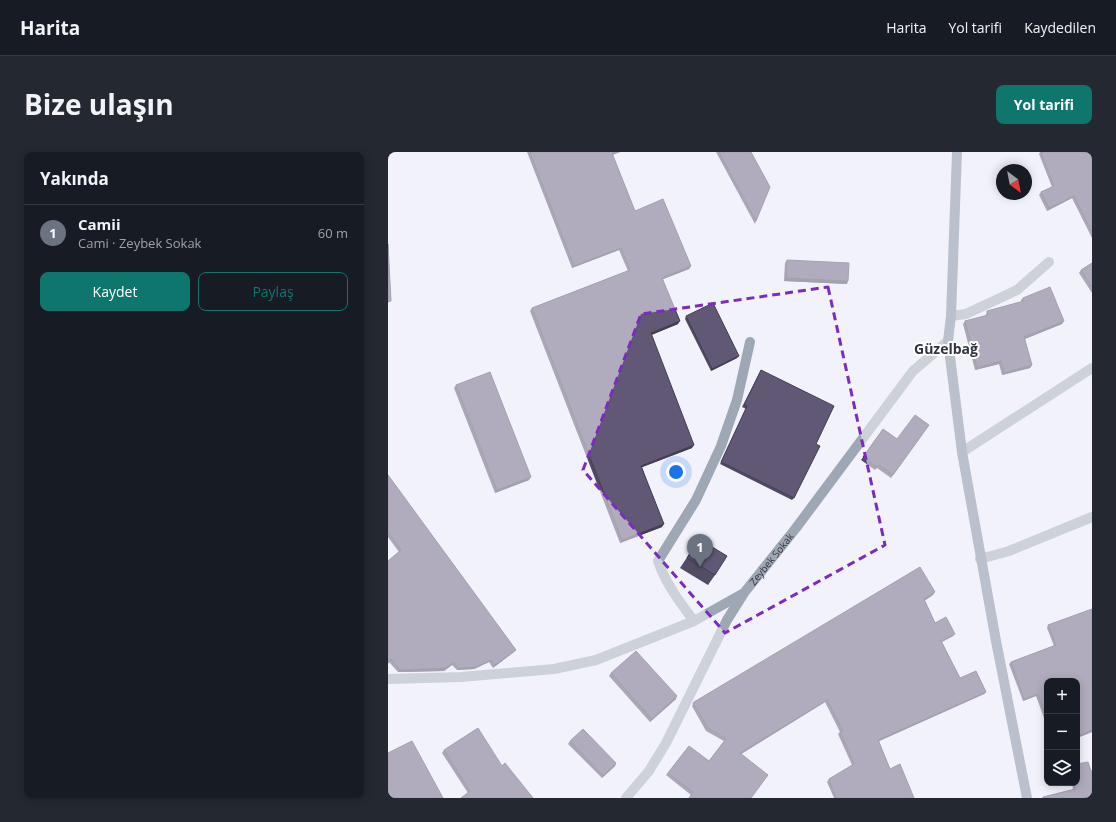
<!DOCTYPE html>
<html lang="tr">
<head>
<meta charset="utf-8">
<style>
  :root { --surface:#171b24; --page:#242831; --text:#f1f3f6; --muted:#9ea1a6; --line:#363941; --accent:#0f766e }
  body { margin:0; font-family:"Open Sans",sans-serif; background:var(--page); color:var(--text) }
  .controls { position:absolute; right:12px; bottom:12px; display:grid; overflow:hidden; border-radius:8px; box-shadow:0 2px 10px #0003 }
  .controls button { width:36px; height:36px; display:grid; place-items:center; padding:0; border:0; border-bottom:1px solid var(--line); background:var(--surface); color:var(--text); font:20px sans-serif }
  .compass { position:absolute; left:608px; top:12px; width:36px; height:36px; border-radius:50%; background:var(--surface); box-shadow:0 2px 10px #0003; rotate:148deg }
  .you { position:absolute; left:288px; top:320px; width:14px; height:14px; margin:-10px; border:3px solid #fff; border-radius:50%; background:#1a73e8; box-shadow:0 0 0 6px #1a73e833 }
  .badge { display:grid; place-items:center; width:26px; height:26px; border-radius:50%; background:var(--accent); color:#fff; font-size:13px; font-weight:700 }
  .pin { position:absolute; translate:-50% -33px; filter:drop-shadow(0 1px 2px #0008) }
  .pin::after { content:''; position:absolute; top:21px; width:14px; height:12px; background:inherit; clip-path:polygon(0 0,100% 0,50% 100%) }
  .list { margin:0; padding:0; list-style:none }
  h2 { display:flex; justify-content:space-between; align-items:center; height:52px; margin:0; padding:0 16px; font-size:17px }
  h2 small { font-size:13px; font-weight:400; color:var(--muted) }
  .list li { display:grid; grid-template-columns:26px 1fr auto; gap:12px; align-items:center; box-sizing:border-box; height:56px; padding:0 16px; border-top:1px solid var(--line) }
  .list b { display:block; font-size:15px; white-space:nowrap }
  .list p { margin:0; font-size:13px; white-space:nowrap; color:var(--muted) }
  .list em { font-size:13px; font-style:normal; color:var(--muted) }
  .actions { display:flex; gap:8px; padding:12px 16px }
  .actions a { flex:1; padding:9px 0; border:1px solid var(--accent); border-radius:8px; text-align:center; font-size:14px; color:var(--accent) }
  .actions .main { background:var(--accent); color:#fff }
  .icon { flex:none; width:22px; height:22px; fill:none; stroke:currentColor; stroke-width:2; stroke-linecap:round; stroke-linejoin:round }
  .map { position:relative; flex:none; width:704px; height:646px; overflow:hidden; border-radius:8px }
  header { display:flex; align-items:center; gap:24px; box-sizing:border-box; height:56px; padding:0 20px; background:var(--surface); border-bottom:1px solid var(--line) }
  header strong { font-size:19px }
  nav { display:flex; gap:22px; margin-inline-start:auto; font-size:14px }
  .intro { display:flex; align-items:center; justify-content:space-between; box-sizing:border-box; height:96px; padding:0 24px }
  h1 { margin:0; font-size:28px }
  .button { padding:10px 18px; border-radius:8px; background:var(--accent); color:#fff; font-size:14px; font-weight:700 }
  main { display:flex; gap:24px; padding:0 24px }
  aside { flex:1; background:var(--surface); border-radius:8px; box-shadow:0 2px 10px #0003 }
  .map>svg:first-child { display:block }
</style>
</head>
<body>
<header>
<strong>Harita</strong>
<nav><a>Harita</a><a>Yol tarifi</a><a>Kaydedilen</a></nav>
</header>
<div class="intro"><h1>Bize ulaşın</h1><a class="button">Yol tarifi</a></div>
<main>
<aside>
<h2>Yakında<small></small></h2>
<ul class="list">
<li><span class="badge" style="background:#6b7280">1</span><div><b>Camii</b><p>Cami · Zeybek Sokak</p></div><em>60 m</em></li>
</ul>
<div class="actions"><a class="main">Kaydet</a><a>Paylaş</a></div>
</aside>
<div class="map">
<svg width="704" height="646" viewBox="0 0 704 646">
  <rect width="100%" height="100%" fill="#f2f3fa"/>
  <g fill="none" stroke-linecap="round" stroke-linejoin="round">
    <g stroke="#9ea8b4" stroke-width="10">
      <path d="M 563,164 L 578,162 L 629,138 L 661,110"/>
      <path d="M 574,300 L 704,216"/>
      <path d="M 592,407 L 621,399 L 704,365"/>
      <path d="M 306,469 C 291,449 278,432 270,409 L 308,348 L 333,294 L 349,248 L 362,190"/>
      <path d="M 0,527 L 73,525 L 166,517 L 208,508 L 306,469 L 354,442"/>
      <path id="s1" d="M 238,646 L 261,619 L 278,591 L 339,468 L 356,441 L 408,376 L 525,219 L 560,189"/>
    </g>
    <path stroke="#758495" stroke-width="10" d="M 569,0 L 563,164 L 560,189 L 574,300 L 608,489 L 639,646"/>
  </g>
  <path fill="#534c65" d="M 139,0 L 232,0 L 224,3 L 247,59 L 303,114 L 301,117 L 275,127 L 290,172 L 263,183 L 304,296 L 254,315 L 274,375 L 232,391 L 142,159 L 144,156 L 240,119 L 231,98 L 184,116 Z
    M 328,0 L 363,0 L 368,69 L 367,72 Z
    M 652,0 L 704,0 L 704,86 L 684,46 L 659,59 L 651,43 L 653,40 L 664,35 L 651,2 Z
    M 399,108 L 459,132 L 396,129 L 397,111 Z
    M 704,111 L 704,141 L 691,121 L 693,118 Z
    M 635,146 L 674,172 L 637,187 L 644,213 L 642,216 L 614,223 L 611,212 L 587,218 L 575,172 L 577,169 L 598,164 L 598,162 L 599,159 L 633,150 L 633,148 Z
    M 298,164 L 349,206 L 323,219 L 297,167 Z
    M 373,218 L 428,292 L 406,346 L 404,348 L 332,312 L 358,257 L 354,255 Z
    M 68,233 L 141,328 L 107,341 L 66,236 Z
    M 541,273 L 503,326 L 489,316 L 487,318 L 473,308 L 495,277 L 509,287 Z
    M 0,323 L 126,500 L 105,516 L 101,510 L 86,517 L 69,518 L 64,513 L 56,519 L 10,520 L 1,510 L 0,512 L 0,409 L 11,400 L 0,385 Z
    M 311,387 L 327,423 L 320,433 L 292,416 Z
    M 545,443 L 536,449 L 547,471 L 565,484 L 554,490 L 572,526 L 598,540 L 596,542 L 491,589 L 502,617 L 526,646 L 446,646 L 439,630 L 441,627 L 464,613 L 450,582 L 452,580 L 437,550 L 353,602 L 303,643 L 278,623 L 301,594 L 321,609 L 336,589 L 318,579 L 304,554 L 306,550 Z
    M 704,457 L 704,580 L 689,586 L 659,529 L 659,574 L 648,544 L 635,549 L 621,512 L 623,510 L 666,494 L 659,476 L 660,473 Z
    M 223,521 L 288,547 L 262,570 L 221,524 Z
    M 182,589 L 228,611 L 227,614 L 214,626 L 180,592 Z
    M 56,598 L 114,614 L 80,641 L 54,601 Z
    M 684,631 L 689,631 L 704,646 L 654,646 L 655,645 L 685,638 Z"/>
  <path fill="#443e52" d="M 227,0 L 232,0 L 222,4 L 224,1 Z
    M 686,44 L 684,46 L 659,59 L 661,56 Z
    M 233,96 L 231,98 L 184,116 L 186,114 Z
    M 303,114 L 301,117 L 273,128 L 274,126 Z
    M 398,126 L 460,129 L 459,132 L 396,129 Z
    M 292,169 L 290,172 L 261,184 L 263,181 Z
    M 676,169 L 674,172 L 634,188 L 636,185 Z
    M 351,204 L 349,206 L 323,219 L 324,217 Z
    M 613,209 L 611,212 L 587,218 L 589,216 Z
    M 644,213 L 642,216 L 614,223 L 616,221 Z
    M 306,293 L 304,296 L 252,316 L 253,314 Z
    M 143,325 L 141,328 L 107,341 L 109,338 Z
    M 276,372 L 274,375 L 232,391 L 234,388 Z
    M 547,440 L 545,443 L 534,450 L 536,447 Z
    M 567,482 L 565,484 L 551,491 L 553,489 Z
    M 128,498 L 126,500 L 105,516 L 107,513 Z
    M 103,508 L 101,510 L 86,517 L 69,518 L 70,516 Z
    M 66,510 L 64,513 L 56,519 L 10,520 L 12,518 Z
    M 598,540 L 596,542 L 489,590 L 490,588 Z
    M 650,542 L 648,544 L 635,549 L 636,547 Z
    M 289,544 L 288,547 L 262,570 L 264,567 Z
    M 439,548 L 437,550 L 350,604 L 352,601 Z
    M 704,578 L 704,580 L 689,586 L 689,584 Z
    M 228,611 L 227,614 L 214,626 L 215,624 Z"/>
  <path fill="#615875" stroke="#443e52" d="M 142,0 L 227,0 L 224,1 L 247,59 L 275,47 L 303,114 L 274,126 L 292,169 L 263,181 L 306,293 L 253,314 L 276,372 L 234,388 L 144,156 L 242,118 L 233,96 L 186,114 Z
    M 331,0 L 363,0 L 382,35 L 368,69 Z
    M 653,0 L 704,0 L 704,80 L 686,44 L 661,56 L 653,40 L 666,34 Z
    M 0,92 L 3,149 L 0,150 Z
    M 399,108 L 461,111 L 460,129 L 398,126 Z
    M 704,111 L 704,135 L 693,118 Z
    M 662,135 L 676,169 L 636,185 L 644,213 L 616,221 L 613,209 L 589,216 L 577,169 L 600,163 L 599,159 L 636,149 L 635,146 Z
    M 325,151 L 351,204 L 324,217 L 298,164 Z
    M 373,218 L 446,254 L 428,292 L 432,294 L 406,346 L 333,310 L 359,254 L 356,253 Z
    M 102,220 L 143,325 L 109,338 L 68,233 Z
    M 527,263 L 541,273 L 505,323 L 491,313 L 489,315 L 475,305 L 495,277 L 509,287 Z
    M 0,323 L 128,498 L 107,513 L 103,508 L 88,515 L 70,516 L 66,510 L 58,516 L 12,518 L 3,507 L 0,511 L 0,409 L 13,398 L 0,380 Z
    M 311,387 L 339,404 L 327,423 L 299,406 Z
    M 532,415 L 547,440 L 536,447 L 547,471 L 558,465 L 567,482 L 553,489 L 572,526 L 588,519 L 598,540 L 490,588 L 502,617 L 512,612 L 526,646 L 448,646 L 441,627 L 466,612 L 452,580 L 455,579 L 439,548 L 352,601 L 380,623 L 363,646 L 301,646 L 305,640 L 280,621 L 301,594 L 321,609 L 338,587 L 320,576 L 305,551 L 306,550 Z
    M 704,457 L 704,578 L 689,584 L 689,529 L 659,529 L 659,567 L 650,542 L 636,547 L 623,510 L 668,493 L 660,473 Z
    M 248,499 L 289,544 L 264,567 L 223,521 Z
    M 90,576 L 114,614 L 117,611 L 145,646 L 73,646 L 82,639 L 56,598 Z
    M 195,577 L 228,611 L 215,624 L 182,589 Z
    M 24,589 L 55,646 L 0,646 L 0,601 Z
    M 700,610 L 703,619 L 704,619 L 704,646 L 655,646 L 655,645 L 687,637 L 686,631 L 689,631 L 689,612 Z"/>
  <path d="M0 0H704V646H0ZM 440,135 L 497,393 L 337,481 L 195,318 L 253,162 Z" fill="#f2f3fa" fill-opacity=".55" fill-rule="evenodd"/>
  <path fill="none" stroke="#7b2cbf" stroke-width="3" stroke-dasharray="8 5" stroke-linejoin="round" d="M 440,135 L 497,393 L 337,481 L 195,318 L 253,162 Z"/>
  <g text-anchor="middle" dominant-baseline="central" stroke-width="4" stroke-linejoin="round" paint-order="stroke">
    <g font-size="10" fill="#313441" stroke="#fff">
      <text stroke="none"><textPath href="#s1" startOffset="281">Zeybek Sokak</textPath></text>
    </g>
    <g font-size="14" font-weight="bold" fill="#313441" stroke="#fff">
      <text x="558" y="196">Güzelbağ</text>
    </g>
  </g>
</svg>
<div class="controls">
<button>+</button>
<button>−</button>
<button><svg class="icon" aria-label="layers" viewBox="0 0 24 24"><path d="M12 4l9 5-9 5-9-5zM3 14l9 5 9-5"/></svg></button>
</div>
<svg class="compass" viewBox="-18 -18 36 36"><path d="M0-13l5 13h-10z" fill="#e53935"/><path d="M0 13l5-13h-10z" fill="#9ea1a6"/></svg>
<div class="you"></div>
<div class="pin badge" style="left:312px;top:415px;background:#6b7280">1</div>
</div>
</main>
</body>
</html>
